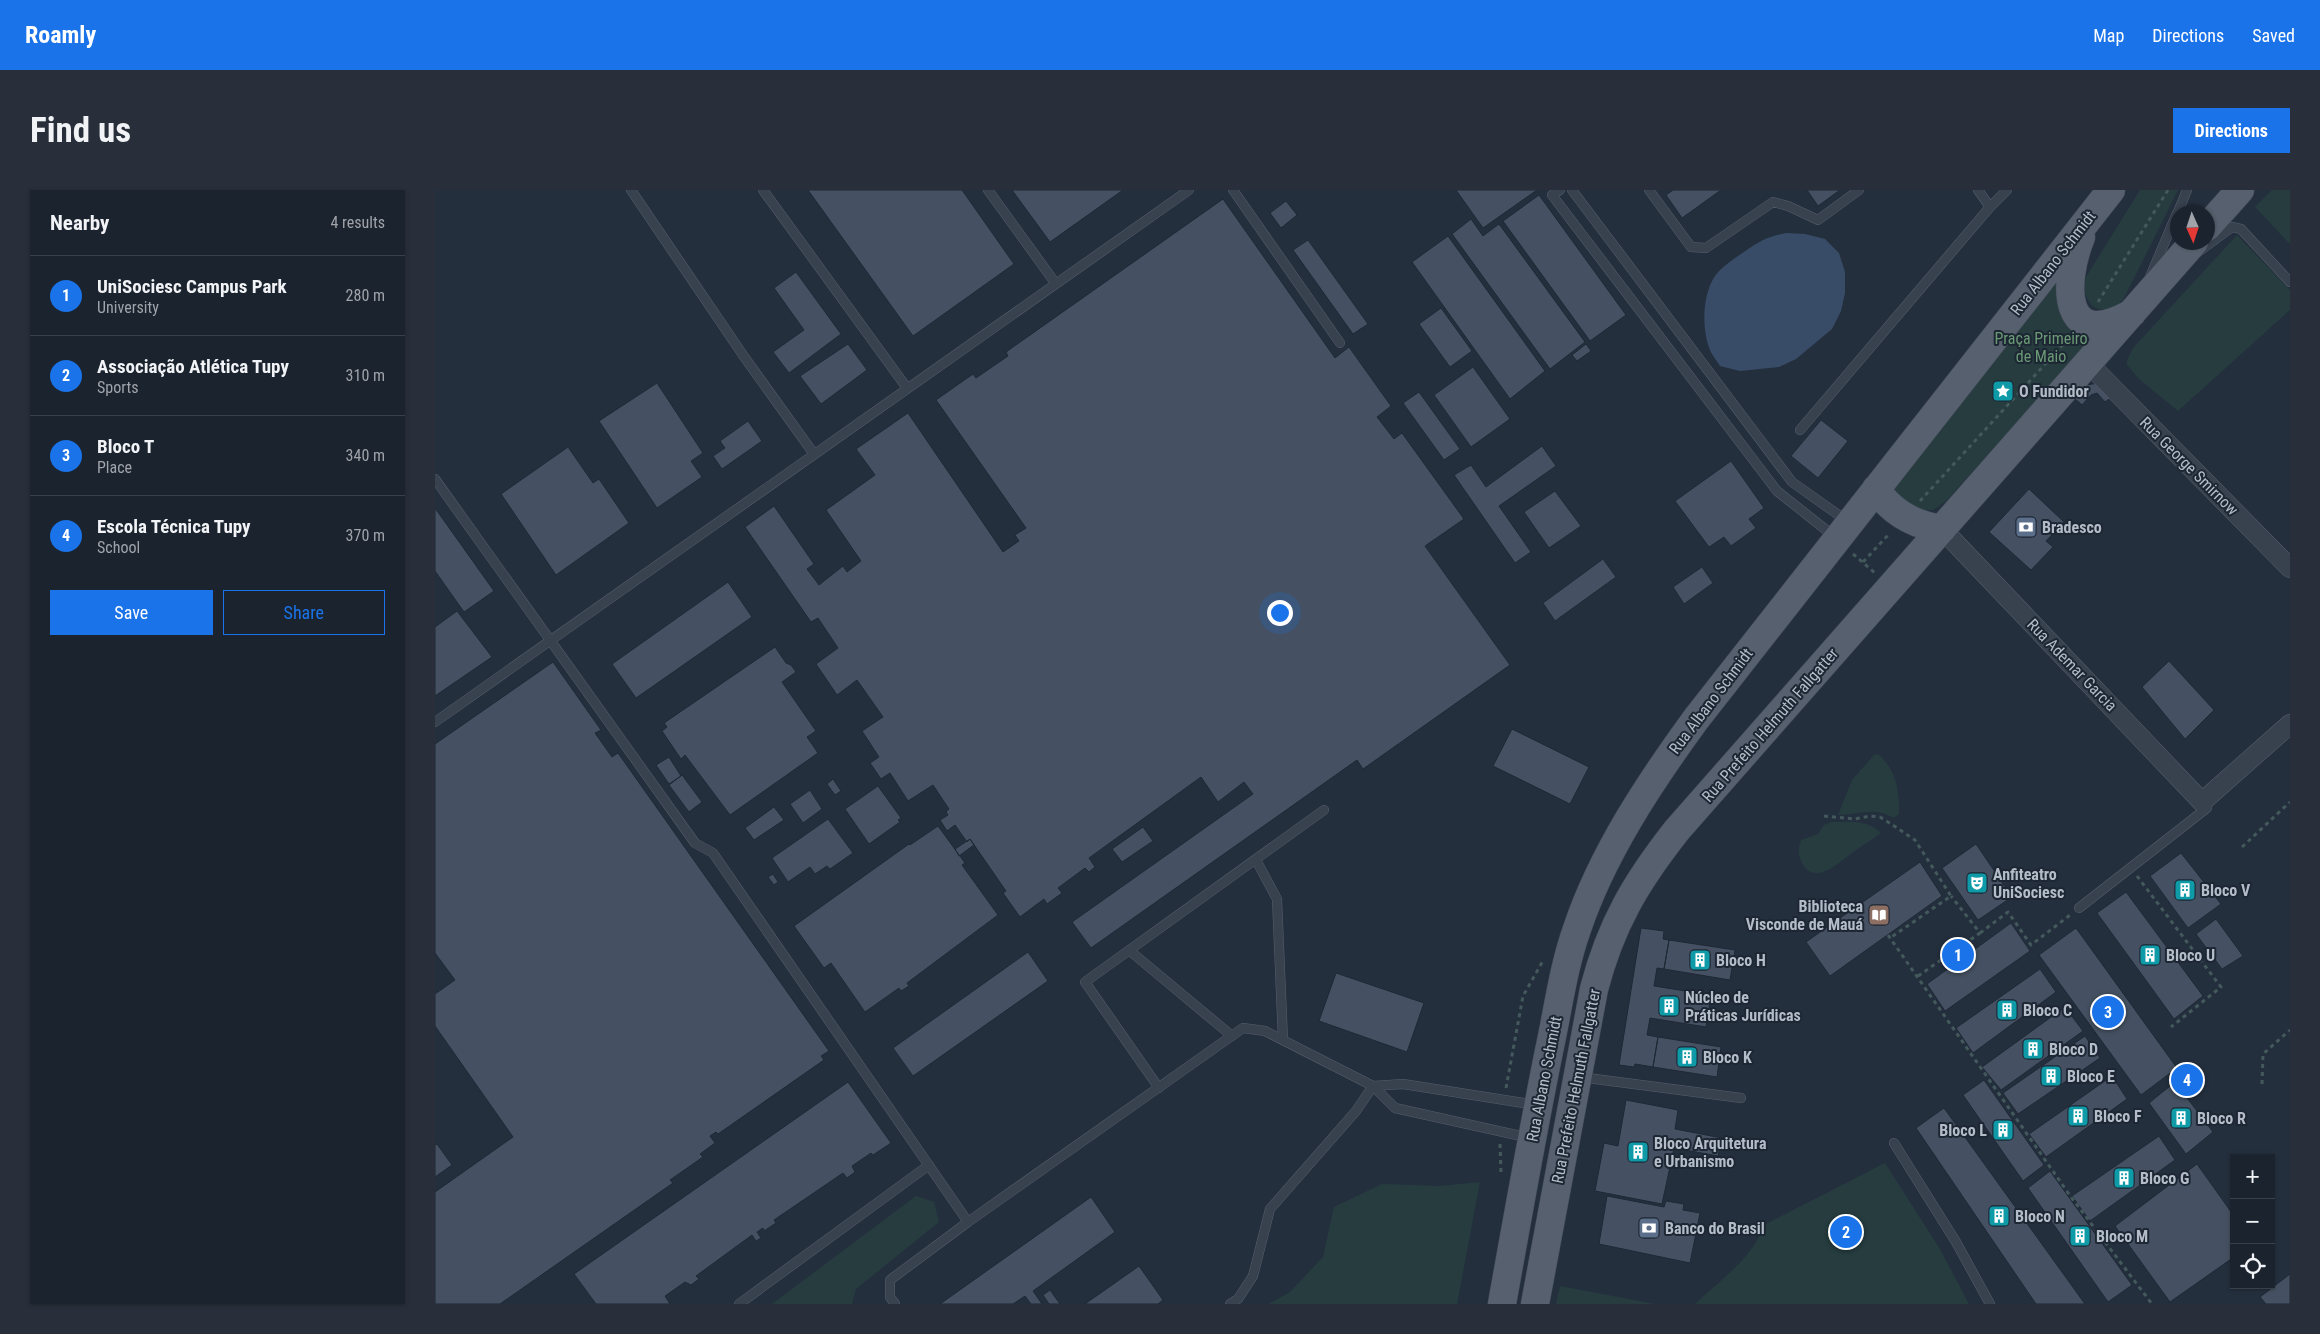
<!DOCTYPE html>
<html lang="en">
<head>
<meta charset="utf-8">
<style>
  :root { --surface:#1b232e; --page:#282f3a; --text:#f1f3f6; --muted:#a0a4aa; --line:#39404a; --accent:#1a73e8 }
  body { margin:0; font-family:"Roboto Condensed",sans-serif; background:var(--page); color:var(--text) }
  .controls { position:absolute; right:15px; bottom:15px; display:grid; overflow:hidden; border-radius:0px; box-shadow:0 1px 4px #0004 }
  .controls button { width:45px; height:45px; display:grid; place-items:center; padding:0; border:0; border-bottom:1px solid var(--line); background:var(--surface); color:var(--text); font:25px sans-serif }
  .compass { position:absolute; left:1735px; top:15px; width:45px; height:45px; border-radius:50%; background:var(--surface); box-shadow:0 1px 4px #0004; rotate:177deg }
  .you { position:absolute; left:844px; top:422px; width:18px; height:18px; margin:-12px; border:4px solid #fff; border-radius:50%; background:#1a73e8; box-shadow:0 0 0 8px #1a73e833 }
  .badge { display:grid; place-items:center; width:32px; height:32px; border-radius:50%; background:var(--accent); color:#fff; font-size:16px; font-weight:700 }
  .pin { position:absolute; translate:-50% -50%; border:2px solid #fff; box-shadow:0 1px 5px #0006 }
  .list { margin:0; padding:0; list-style:none }
  h2 { display:flex; justify-content:space-between; align-items:center; height:65px; margin:0; padding:0 20px; font-size:21px }
  h2 small { font-size:16px; font-weight:400; color:var(--muted) }
  .list li { display:grid; grid-template-columns:32px 1fr auto; gap:15px; align-items:center; box-sizing:border-box; height:80px; padding:0 20px; border-top:1px solid var(--line) }
  .list b { display:block; font-size:19px; white-space:nowrap }
  .list p { margin:0; font-size:16px; white-space:nowrap; color:var(--muted) }
  .list em { font-size:16px; font-style:normal; color:var(--muted) }
  .actions { display:flex; gap:10px; padding:15px 20px }
  .actions a { flex:1; padding:11px 0; border:1px solid var(--accent); border-radius:0px; text-align:center; font-size:18px; color:var(--accent) }
  .actions .main { background:var(--accent); color:#fff }
  .icon { flex:none; width:28px; height:28px; fill:none; stroke:currentColor; stroke-width:2; stroke-linecap:round; stroke-linejoin:round }
  .map { position:relative; flex:none; width:1855px; height:1114px; overflow:hidden; border-radius:0px }
  header { display:flex; align-items:center; gap:30px; box-sizing:border-box; height:70px; padding:0 25px; background:var(--accent); color:#fff }
  header strong { font-size:24px }
  nav { display:flex; gap:28px; margin-inline-start:auto; font-size:18px }
  .intro { display:flex; align-items:center; justify-content:space-between; box-sizing:border-box; height:120px; padding:0 30px }
  h1 { margin:0; font-size:35px }
  .button { padding:12px 22px; border-radius:0px; background:var(--accent); color:#fff; font-size:18px; font-weight:700 }
  main { display:flex; gap:30px; padding:0 30px }
  aside { flex:1; background:var(--surface); border-radius:0px; box-shadow:0 1px 4px #0004 }
  .map>svg:first-child { display:block }
</style>
</head>
<body>
<header>
<strong>Roamly</strong>
<nav><a>Map</a><a>Directions</a><a>Saved</a></nav>
</header>
<div class="intro"><h1>Find us</h1><a class="button">Directions</a></div>
<main>
<aside>
<h2>Nearby<small>4 results</small></h2>
<ul class="list">
<li><span class="badge">1</span><div><b>UniSociesc Campus Park</b><p>University</p></div><em>280 m</em></li>
<li><span class="badge">2</span><div><b>Associação Atlética Tupy</b><p>Sports</p></div><em>310 m</em></li>
<li><span class="badge">3</span><div><b>Bloco T</b><p>Place</p></div><em>340 m</em></li>
<li><span class="badge">4</span><div><b>Escola Técnica Tupy</b><p>School</p></div><em>370 m</em></li>
</ul>
<div class="actions"><a class="main">Save</a><a>Share</a></div>
</aside>
<div class="map">
<svg width="1855" height="1114" viewBox="0 0 1855 1114">
  <rect width="100%" height="100%" fill="#242f3e"/>
  <path fill="#263c3f" d="M 1705,0 L 1743,0 L 1689,108 C 1670,133 1643,115 1651,87 Z
    M 1837,0 L 1855,0 L 1855,54 L 1820,17 Z
    M 1802,45 L 1855,100 L 1855,120 L 1743,221 L 1704,189 L 1692,175 L 1692,170 L 1698,158 Z
    M 1623,86 L 1621,107 L 1628,125 L 1664,143 L 1511,311 L 1498,320 L 1482,321 L 1461,303 L 1459,297 Z
    M 1443,564 C 1461,579 1465,602 1464,624 L 1458,628 C 1440,616 1424,625 1403,625 L 1417,590 L 1439,565 Z
    M 1396,632 C 1414,632 1433,629 1446,643 C 1437,650 1426,656 1417,663 C 1404,672 1380,697 1367,673 C 1363,665 1363,659 1366,650 L 1383,644 L 1389,635 Z
    M 1450,973 L 1505,1059 L 1534,1114 L 1260,1114 C 1283,1092 1319,1067 1329,1035 Z
    M 1045,992 L 1022,1114 L 833,1114 L 854,1103 L 888,1067 L 899,1017 L 947,994 L 1005,996 Z
    M 481,1006 L 499,1012 L 504,1032 L 421,1099 L 417,1114 L 337,1114 Z
    M 1125,1096 L 1220,1114 L 1121,1114 Z"/>
  <path fill="#394c67" d="M 1351,43 L 1370,44 L 1390,49 L 1404,63 L 1410,82 L 1410,103 L 1406,121 L 1397,139 L 1361,169 L 1344,177 L 1305,181 L 1285,176 C 1282,171 1277,165 1275,160 C 1266,138 1267,99 1284,81 C 1291,74 1300,68 1309,62 C 1325,51 1332,47 1351,43 Z"/>
  <path fill="#455162" stroke="#1f2835" d="M 373,0 L 527,0 L 579,74 L 478,146 Z
    M 577,0 L 688,0 L 615,52 Z
    M 1021,0 L 1102,0 L 1048,38 Z
    M 1238,0 L 1286,0 L 1247,28 L 1231,5 Z
    M 1372,0 L 1405,0 L 1383,16 Z
    M 1104,5 L 1191,125 L 1155,151 L 1068,31 Z
    M 788,9 L 900,168 L 914,157 L 956,216 L 942,227 L 959,249 L 967,243 L 1029,329 L 990,356 L 1075,475 L 928,579 L 922,570 L 656,758 L 637,732 L 818,604 L 809,592 L 783,612 L 766,587 L 654,668 L 660,677 L 654,682 L 650,678 L 623,698 L 627,703 L 612,714 L 609,709 L 585,727 L 568,703 L 571,701 L 535,649 L 532,652 L 520,635 L 512,641 L 505,630 L 513,625 L 511,622 L 514,619 L 498,595 L 473,611 L 455,583 L 446,589 L 435,573 L 444,567 L 427,541 L 448,527 L 422,490 L 402,505 L 381,474 L 403,458 L 383,428 L 376,432 L 310,337 L 339,316 L 379,374 L 372,379 L 384,395 L 408,376 L 412,382 L 426,371 L 391,320 L 440,285 L 421,259 L 473,223 L 568,362 L 584,351 L 580,345 L 591,338 L 501,210 L 538,184 L 541,188 L 573,166 L 571,162 Z
    M 851,11 L 862,25 L 846,38 L 835,23 Z
    M 1036,29 L 1048,46 L 1064,34 L 1150,152 L 1115,179 L 1017,44 Z
    M 1013,46 L 1110,181 L 1075,209 L 977,72 Z
    M 873,50 L 933,134 L 918,144 L 858,60 Z
    M 361,82 L 406,144 L 354,183 L 338,162 L 369,140 L 339,98 Z
    M 1006,118 L 1037,161 L 1015,177 L 984,134 Z
    M 413,154 L 432,180 L 386,214 L 365,186 Z
    M 1151,154 L 1156,161 L 1142,171 L 1137,165 Z
    M 1038,177 L 1075,229 L 1036,257 L 999,205 Z
    M 222,193 L 268,263 L 256,271 L 267,287 L 222,318 L 164,231 Z
    M 1665,193 L 1677,207 L 1670,212 L 1662,203 L 1656,205 L 1647,215 L 1638,207 L 1650,195 Z
    M 984,202 L 1025,259 L 1009,270 L 968,213 Z
    M 1386,230 L 1413,251 L 1383,288 L 1356,266 Z
    M 313,231 L 327,251 L 287,279 L 278,266 L 290,258 L 285,251 Z
    M 1107,256 L 1121,276 L 1064,316 L 1096,362 L 1080,373 L 1019,285 L 1036,275 L 1051,297 Z
    M 133,257 L 158,293 L 164,289 L 194,333 L 121,385 L 66,304 Z
    M 1296,271 L 1329,318 L 1314,329 L 1321,338 L 1296,356 L 1289,347 L 1274,357 L 1240,311 Z
    M 1594,299 L 1629,332 L 1611,351 L 1618,357 L 1596,380 L 1554,342 Z
    M 1120,301 L 1146,336 L 1114,358 L 1089,322 Z
    M 0,318 L 59,401 L 29,422 L 0,381 Z
    M 1168,369 L 1181,387 L 1120,431 L 1108,413 Z
    M 1267,377 L 1278,393 L 1249,414 L 1238,397 Z
    M 293,392 L 317,427 L 201,508 L 177,474 Z
    M 22,421 L 57,467 L 0,506 L 0,437 Z
    M 340,457 L 351,473 L 356,475 L 361,482 L 347,492 L 381,541 L 372,547 L 383,563 L 295,625 L 250,565 L 246,569 L 227,541 L 232,537 L 229,533 Z
    M 1734,471 L 1779,520 L 1750,549 L 1707,497 Z
    M 118,472 L 166,540 L 160,543 L 177,567 L 183,563 L 394,861 L 386,866 L 389,870 L 283,944 L 281,942 L 275,946 L 280,953 L 265,964 L 268,967 L 235,990 L 238,993 L 65,1114 L 0,1114 L 0,1002 L 78,947 L 0,836 L 0,804 L 20,790 L 0,763 L 0,554 Z
    M 1077,539 L 1154,577 L 1135,614 L 1058,576 Z
    M 234,567 L 246,586 L 234,594 L 221,575 Z
    M 247,585 L 267,612 L 254,622 L 234,595 Z
    M 398,589 L 406,601 L 400,605 L 392,594 Z
    M 443,596 L 466,628 L 463,630 L 465,632 L 434,654 L 410,619 Z
    M 375,600 L 387,619 L 368,633 L 355,614 Z
    M 339,617 L 349,630 L 319,650 L 310,638 Z
    M 393,629 L 418,663 L 395,679 L 392,676 L 380,684 L 375,677 L 353,692 L 337,668 Z
    M 503,636 L 530,673 L 527,675 L 563,725 L 472,793 L 474,796 L 466,801 L 464,798 L 430,822 L 396,773 L 389,778 L 359,736 L 474,654 L 475,655 Z
    M 708,637 L 718,651 L 687,672 L 677,659 Z
    M 535,649 L 539,655 L 524,666 L 520,659 Z
    M 1541,654 L 1577,707 L 1543,730 L 1507,678 Z
    M 1746,663 L 1786,714 L 1753,738 L 1715,686 Z
    M 1485,672 L 1507,706 L 1395,786 L 1371,752 Z
    M 338,684 L 343,692 L 339,695 L 333,687 Z
    M 1691,702 L 1768,806 L 1739,829 L 1662,723 Z
    M 1781,729 L 1808,766 L 1787,779 L 1761,744 Z
    M 1576,733 L 1595,761 L 1510,821 L 1492,794 Z
    M 1206,738 L 1229,741 L 1228,749 L 1234,750 L 1229,779 L 1222,778 L 1219,796 L 1276,805 L 1271,837 L 1215,828 L 1212,845 L 1223,847 L 1218,877 L 1200,874 L 1199,877 L 1184,875 Z
    M 1641,738 L 1742,878 L 1706,905 L 1604,765 Z
    M 1234,750 L 1300,760 L 1295,790 L 1229,779 Z
    M 593,762 L 613,791 L 478,886 L 458,858 Z
    M 1605,779 L 1621,802 L 1538,863 L 1521,838 Z
    M 901,783 L 989,813 L 972,862 L 884,831 Z
    M 1630,817 L 1648,841 L 1566,900 L 1547,877 Z
    M 1650,846 L 1665,868 L 1583,924 L 1568,903 Z
    M 1223,847 L 1286,857 L 1282,887 L 1218,877 Z
    M 1677,886 L 1692,909 L 1611,967 L 1594,944 Z
    M 1549,890 L 1609,975 L 1588,991 L 1528,905 Z
    M 413,892 L 456,953 L 438,965 L 436,963 L 417,976 L 420,982 L 412,988 L 408,983 L 339,1030 L 341,1033 L 329,1041 L 328,1038 L 322,1042 L 326,1048 L 321,1051 L 317,1045 L 261,1086 L 264,1089 L 256,1095 L 250,1092 L 230,1106 L 235,1114 L 161,1114 L 139,1084 Z
    M 1740,892 L 1778,942 L 1751,964 L 1714,913 Z
    M 1191,910 L 1243,920 L 1240,939 L 1287,948 L 1283,966 L 1239,958 L 1227,1014 L 1160,1001 L 1169,953 L 1183,956 Z
    M 1509,918 L 1650,1114 L 1601,1114 L 1481,938 Z
    M 1724,946 L 1740,970 L 1655,1031 L 1637,1006 Z
    M 2,954 L 17,975 L 0,987 L 0,955 Z
    M 1762,974 L 1799,1026 L 1799,1067 L 1735,1112 L 1680,1036 Z
    M 1615,981 L 1697,1095 L 1673,1112 L 1593,998 Z
    M 1172,1006 L 1229,1017 L 1231,1011 L 1249,1014 L 1248,1020 L 1265,1023 L 1255,1073 L 1164,1054 Z
    M 656,1007 L 680,1042 L 598,1101 L 607,1114 L 596,1114 L 590,1106 L 578,1114 L 505,1114 Z
    M 704,1076 L 728,1110 L 723,1114 L 650,1114 Z
    M 1855,1084 L 1855,1114 L 1831,1114 L 1825,1107 Z
    M 615,1100 L 625,1114 L 614,1114 L 608,1105 Z"/>
  <g fill="none" stroke-linecap="round" stroke-linejoin="round">
    <g stroke="#565f6c" stroke-width="10">
      <path id="service" d="M 196,0 L 310,168 L 379,264
        M 328,0 L 472,198
        M 553,0 L 621,94
        M 798,0 L 905,153
        M 1125,0 L 1117,5 L 1342,301 L 1400,347
        M 1137,0 L 1357,292 L 1412,331
        M 1214,0 L 1256,57 L 1271,58 L 1338,12 L 1353,16 L 1383,30 L 1424,0
        M 1543,0 L 1555,17
        M 1743,22 L 1752,0
        M 1763,62 L 1797,37 L 1806,39 L 1855,92
        M 1715,87 L 1742,23
        M 1365,240 L 1555,17 L 1572,0
        M 0,289 L 260,653 L 278,663 L 533,1032
        M 0,532 L 754,0
        M 821,670 L 842,709 L 848,850
        M 1644,718 L 1772,618
        M 695,761 L 797,846
        M 1145,887 L 1306,908
        M 938,896 L 968,894 L 1101,915
        M 724,898 L 650,792 L 889,620
        M 1459,953 L 1521,1052 L 1555,1114
        M 304,1114 L 494,975
        M 460,1114 L 455,1107 L 455,1090 L 533,1032 L 808,838 L 830,841 L 938,896 L 960,918 L 1095,948
        M 795,1114 L 803,1109 L 818,1086 L 835,1019 L 921,921 L 938,896"/>
    </g>
    <g stroke="#565f6c" stroke-width="20">
      <path id="minor" d="M 1653,173 L 1855,378
        M 1507,339 L 1767,612 L 1855,534"/>
    </g>
    <g stroke="#414a57" stroke-width="29">
      <path id="primary" d="M 1772,37 L 1805,0
        M 1646,47 C 1627,94 1627,163 1697,123
        M 1441,299 C 1457,323 1479,335 1507,339
        M 1067,1114 C 1082,1030 1097,945 1114,861 C 1123,820 1128,778 1142,739 C 1167,664 1215,592 1261,529 L 1676,0
        M 1100,1114 L 1159,799 C 1176,734 1201,692 1242,640 L 1759,52"/>
    </g>
    <path stroke="#44595c" stroke-width="3" stroke-dasharray="4 4" stroke-linecap="butt" d="M 1663,112 L 1733,0
      M 1485,311 L 1634,148
      M 1418,364 L 1440,383
      M 1428,372 L 1455,343
      M 1389,626 L 1420,629 L 1435,626 L 1445,627 L 1453,632 L 1480,650 L 1516,706 L 1455,748
      M 1807,657 L 1855,612
      M 1702,686 L 1786,797 L 1736,837
      M 1545,743 L 1573,722 L 1596,755 L 1635,725
      M 1453,745 L 1636,1007 L 1717,1114
      M 1483,786 L 1545,743 L 1516,706
      M 1827,894 L 1828,864 L 1855,840
      M 1071,898 L 1088,806 L 1109,769
      M 1065,954 L 1066,983"/>
    <use href="#service" stroke="#38414e" stroke-width="9"/>
    <use href="#minor" stroke="#38414e" stroke-width="19"/>
    <use href="#primary" stroke="#56606e" stroke-width="28"/>
  </g>
  <defs>
    <g id="sight-square" transform="scale(1.125)"><rect x="-9" y="-9" width="18" height="18" rx="4" fill="#0f9aa8" stroke="#1d2633"/><path d="M0-6L1.8-2.2L6-1.7L2.9 1.2L3.7 5.4L0 3.3L-3.7 5.4L-2.9 1.2L-6-1.7L-1.8-2.2Z" fill="#fff"/></g>
    <g id="bank-square" transform="scale(1.125)"><rect x="-9" y="-9" width="18" height="18" rx="4" fill="#5c6f8a" stroke="#1d2633"/><path d="M-6-4H6V4H-6ZM0-2.3a2.3 2.3 0 1 0 0 4.6a2.3 2.3 0 1 0 0-4.6Z" fill="#fff"/></g>
    <g id="theatre-square" transform="scale(1.125)"><rect x="-9" y="-9" width="18" height="18" rx="4" fill="#0f9aa8" stroke="#1d2633"/><path d="M-5-5.5Q0-4 5-5.5V0Q5 5 0 6Q-5 5-5 0ZM-3.3-2.5H-1v1.5H-3.3ZM1-2.5H3.3v1.5H1ZM-2.8 1Q0 5.5 2.8 1Z" fill="#fff"/></g>
    <g id="building-square" transform="scale(1.125)"><rect x="-9" y="-9" width="18" height="18" rx="4" fill="#0f9aa8" stroke="#1d2633"/><path d="M-4-6H4V6H1V3H-1V6H-4ZM-2.5-4.3h1.7v1.8h-1.7ZM.8-4.3h1.7v1.8H.8ZM-2.5-1h1.7V.8h-1.7ZM.8-1h1.7V.8H.8Z" fill="#fff"/></g>
    <g id="library-square" transform="scale(1.125)"><rect x="-9" y="-9" width="18" height="18" rx="4" fill="#8d6e63" stroke="#1d2633"/><path d="M-6-4Q-3-5.5-.7-3.5V5Q-3 3-6 4ZM6-4Q3-5.5 .7-3.5V5Q3 3 6 4Z" fill="#fff"/></g>
  </defs>
  <g fill-rule="evenodd">
    <use href="#sight-square" x="1568" y="201"/>
    <use href="#bank-square" x="1591" y="337"/>
    <use href="#theatre-square" x="1542" y="693"/>
    <use href="#building-square" x="1750" y="700"/>
    <use href="#library-square" x="1444" y="725"/>
    <use href="#building-square" x="1715" y="765"/>
    <use href="#building-square" x="1265" y="770"/>
    <use href="#building-square" x="1234" y="816"/>
    <use href="#building-square" x="1572" y="820"/>
    <use href="#building-square" x="1598" y="859"/>
    <use href="#building-square" x="1252" y="867"/>
    <use href="#building-square" x="1616" y="886"/>
    <use href="#building-square" x="1643" y="926"/>
    <use href="#building-square" x="1746" y="928"/>
    <use href="#building-square" x="1568" y="940"/>
    <use href="#building-square" x="1203" y="962"/>
    <use href="#building-square" x="1689" y="988"/>
    <use href="#building-square" x="1564" y="1026"/>
    <use href="#bank-square" x="1214" y="1038"/>
    <use href="#building-square" x="1645" y="1046"/>
  </g>
  <g text-anchor="middle" dominant-baseline="central" stroke-width="4" stroke-linejoin="round" paint-order="stroke">
    <g font-size="16" fill="#b4bcc9" stroke="#1d2633">
      <text transform="translate(1618 73) rotate(-52)">Rua Albano Schmidt</text>
      <text transform="translate(1754 276) rotate(45)">Rua George Smirnow</text>
      <text transform="translate(1637 475) rotate(46)">Rua Ademar Garcia</text>
      <text transform="translate(1276 511) rotate(-53)">Rua Albano Schmidt</text>
      <text transform="translate(1335 535) rotate(-49)">Rua Prefeito Helmuth Fallgatter</text>
      <text transform="translate(1109 889) rotate(-79)">Rua Albano Schmidt</text>
      <text transform="translate(1141 896) rotate(-79)">Rua Prefeito Helmuth Fallgatter</text>
    </g>
    <g font-size="16" fill="#6b9a76" stroke="#1d2633">
      <text x="1606" y="148">Praça Primeiro<tspan x="1606" dy="18">de Maio</tspan></text>
    </g>
    <g font-size="16" font-weight="bold" fill="#b4bcc9" stroke="#1d2633" text-anchor="start">
      <text x="1584" y="201">O Fundidor</text>
      <text x="1607" y="337">Bradesco</text>
      <text x="1558" y="684">Anfiteatro<tspan x="1558" dy="18">UniSociesc</tspan></text>
      <text x="1766" y="700">Bloco V</text>
      <text x="1428" y="716" text-anchor="end">Biblioteca<tspan x="1428" dy="18">Visconde de Mauá</tspan></text>
      <text x="1731" y="765">Bloco U</text>
      <text x="1281" y="770">Bloco H</text>
      <text x="1250" y="807">Núcleo de<tspan x="1250" dy="18">Práticas Jurídicas</tspan></text>
      <text x="1588" y="820">Bloco C</text>
      <text x="1614" y="859">Bloco D</text>
      <text x="1268" y="867">Bloco K</text>
      <text x="1632" y="886">Bloco E</text>
      <text x="1659" y="926">Bloco F</text>
      <text x="1762" y="928">Bloco R</text>
      <text x="1552" y="940" text-anchor="end">Bloco L</text>
      <text x="1219" y="953">Bloco Arquitetura<tspan x="1219" dy="18">e Urbanismo</tspan></text>
      <text x="1705" y="988">Bloco G</text>
      <text x="1580" y="1026">Bloco N</text>
      <text x="1230" y="1038">Banco do Brasil</text>
      <text x="1661" y="1046">Bloco M</text>
    </g>
  </g>
</svg>
<div class="controls">
<button>+</button>
<button>−</button>
<button><svg class="icon" aria-label="locate" viewBox="0 0 24 24"><circle cx="12" cy="12" r="6"/><path d="M12 2v4M12 18v4M2 12h4M18 12h4"/></svg></button>
</div>
<svg class="compass" viewBox="-18 -18 36 36"><path d="M0-13l5 13h-10z" fill="#e53935"/><path d="M0 13l5-13h-10z" fill="#a0a4aa"/></svg>
<div class="you"></div>
<div class="pin badge" style="left:1523px;top:765px">1</div>
<div class="pin badge" style="left:1411px;top:1042px">2</div>
<div class="pin badge" style="left:1673px;top:822px">3</div>
<div class="pin badge" style="left:1752px;top:890px">4</div>
</div>
</main>
</body>
</html>
